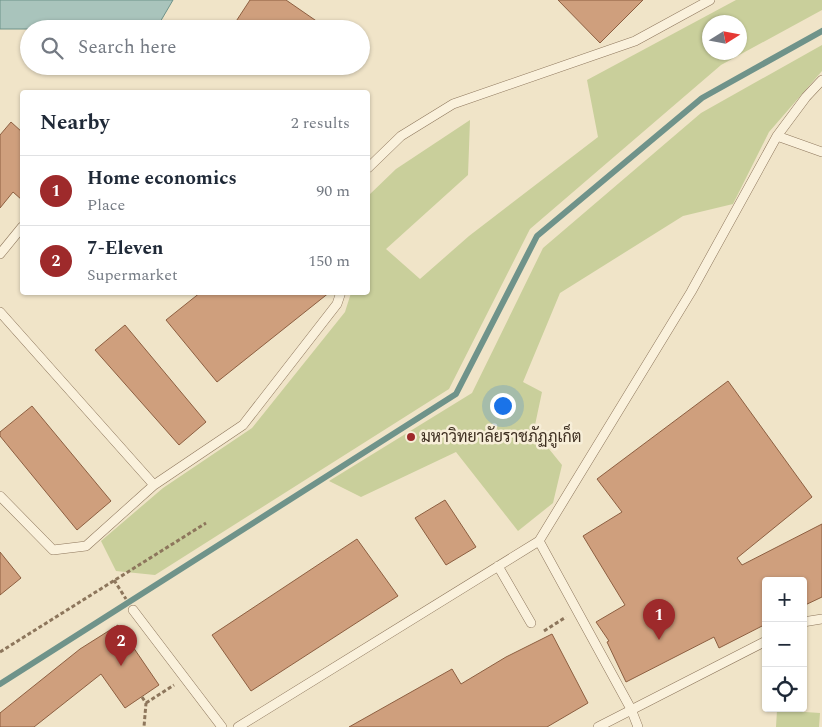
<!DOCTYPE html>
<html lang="en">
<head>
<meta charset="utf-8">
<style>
  :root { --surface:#fff; --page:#f2f2f3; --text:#1f2937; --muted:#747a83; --line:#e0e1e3; --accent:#9e2a2b }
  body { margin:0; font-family:Spectral,Sarabun,serif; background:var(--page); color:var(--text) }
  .controls { position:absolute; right:15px; bottom:15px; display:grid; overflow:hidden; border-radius:5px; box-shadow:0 1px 4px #0004 }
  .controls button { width:45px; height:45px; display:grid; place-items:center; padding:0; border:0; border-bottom:1px solid var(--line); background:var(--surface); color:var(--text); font:25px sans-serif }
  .compass { position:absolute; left:702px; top:15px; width:45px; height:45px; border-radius:50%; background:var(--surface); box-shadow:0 1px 4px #0004; rotate:79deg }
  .you { position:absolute; left:502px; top:405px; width:18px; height:18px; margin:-12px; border:4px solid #fff; border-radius:50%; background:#1a73e8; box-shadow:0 0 0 8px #1a73e833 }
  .badge { display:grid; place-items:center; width:32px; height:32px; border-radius:50%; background:var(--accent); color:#fff; font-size:16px; font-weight:700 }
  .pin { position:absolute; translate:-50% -41px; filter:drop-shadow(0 1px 2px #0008) }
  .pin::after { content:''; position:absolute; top:26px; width:18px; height:15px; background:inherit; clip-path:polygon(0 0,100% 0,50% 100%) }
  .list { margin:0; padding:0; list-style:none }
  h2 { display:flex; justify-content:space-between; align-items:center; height:65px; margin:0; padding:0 20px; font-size:21px }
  h2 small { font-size:16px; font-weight:400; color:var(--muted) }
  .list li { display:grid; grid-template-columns:32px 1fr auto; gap:15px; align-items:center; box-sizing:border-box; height:70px; padding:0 20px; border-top:1px solid var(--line) }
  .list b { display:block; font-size:19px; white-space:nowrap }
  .list p { margin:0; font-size:16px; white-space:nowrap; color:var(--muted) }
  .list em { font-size:16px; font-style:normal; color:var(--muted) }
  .icon { flex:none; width:28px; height:28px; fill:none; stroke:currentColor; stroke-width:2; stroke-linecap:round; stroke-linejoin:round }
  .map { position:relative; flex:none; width:822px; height:727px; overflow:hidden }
  .search { position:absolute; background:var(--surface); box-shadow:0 1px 4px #0004; left:20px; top:20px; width:350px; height:55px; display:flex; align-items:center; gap:12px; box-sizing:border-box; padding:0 18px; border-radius:28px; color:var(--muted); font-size:19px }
  .panel { position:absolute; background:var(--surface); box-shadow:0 1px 4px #0004; left:20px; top:90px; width:350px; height:205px; border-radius:5px }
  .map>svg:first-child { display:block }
</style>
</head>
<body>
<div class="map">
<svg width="822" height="727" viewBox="0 0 822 727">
  <rect width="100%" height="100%" fill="#f0e4c8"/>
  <path fill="#c9cf9b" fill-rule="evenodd" d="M 736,0 L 822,0 L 822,10 L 721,65 L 530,229 L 449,389 L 155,575 L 116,571 L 101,541 L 163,488 L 252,428 L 345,312 L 351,293 L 368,292 L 368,196 L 396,169 L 470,120 L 468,175 L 386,249 L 420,279 L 469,236 L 598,137 L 587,80 ZM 740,22 L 740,52 L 710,52 L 710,22 Z
    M 822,45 L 822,71 L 769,132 L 733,204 L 683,216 L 560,293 L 523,382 L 542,392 L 535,425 L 545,444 L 562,465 L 553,503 L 518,531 L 456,452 L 361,497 L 329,481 L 472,393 L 543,248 L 701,113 Z
    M 777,710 L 820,713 L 819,727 L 776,727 Z"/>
  <path fill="#a9c4bc" stroke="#6f938a" d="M 0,0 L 173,0 L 156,29 L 0,29 Z"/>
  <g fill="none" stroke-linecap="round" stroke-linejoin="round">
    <path stroke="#6f938a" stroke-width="6" d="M 0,684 L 456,394 L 537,236 L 702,98 L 822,31"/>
  </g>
  <path fill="#cf9f7d" stroke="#8d5f41" d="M 250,0 L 286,0 L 328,29 L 231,29 Z
    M 558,0 L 643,0 L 600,43 Z
    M 11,122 L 22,132 L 22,200 L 13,192 L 0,208 L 0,135 Z
    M 201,292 L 330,292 L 217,382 L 166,320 Z
    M 125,325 L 206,422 L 179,445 L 95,350 Z
    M 728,381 L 812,497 L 737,558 L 742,565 L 822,524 L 822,597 L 803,606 L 803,581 L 766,581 L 766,624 L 719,648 L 714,637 L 626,682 L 607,642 L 609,641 L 596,622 L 625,605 L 583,536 L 622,512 L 597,479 Z
    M 32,406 L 111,501 L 77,530 L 0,436 L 0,432 Z
    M 445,500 L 476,547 L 446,565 L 415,518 Z
    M 357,539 L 398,596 L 251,691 L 212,635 Z
    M 0,552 L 21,578 L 0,595 Z
    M 118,625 L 159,685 L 125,708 L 101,674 L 34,727 L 0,727 L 0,713 L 80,649 Z
    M 552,634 L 588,703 L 547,727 L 349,727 L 452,669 L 461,684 L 506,657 Z"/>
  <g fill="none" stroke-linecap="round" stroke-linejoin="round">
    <g stroke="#8d765c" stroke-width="10">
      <path id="service" d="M 777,136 L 822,152
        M 368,168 L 401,136 L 453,104 L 635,41 L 710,0
        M 0,254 L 22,227
        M 0,312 L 154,485
        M 0,496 L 53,550 L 86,546 L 154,485 L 243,425 L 337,304 L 341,292
        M 539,541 L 631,709 L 638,727
        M 498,566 L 531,623
        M 133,610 L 222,727
        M 803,622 L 822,619
        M 238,727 L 539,541 L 691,292 L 777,136 L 806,97 L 822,80
        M 598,727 L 766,641"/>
    </g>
    <path stroke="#8d765c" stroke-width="3" stroke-dasharray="4 2.5" stroke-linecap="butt" d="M 114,580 L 126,599
      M 544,631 L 566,617
      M 0,652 L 206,523
      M 142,697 L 146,703 L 144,727
      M 146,703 L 174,685"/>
    <use href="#service" stroke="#faf1dc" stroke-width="9"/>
  </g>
  <circle fill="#9e2a2b" stroke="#f7eed8" stroke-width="2" cx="411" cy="437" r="5"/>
  <g text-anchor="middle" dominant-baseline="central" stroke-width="5" stroke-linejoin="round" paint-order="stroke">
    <g font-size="16" fill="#3d2e20" stroke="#f7eed8" text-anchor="start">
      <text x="421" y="437">มหาวิทยาลัยราชภัฏภูเก็ต</text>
    </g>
  </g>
</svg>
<div class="controls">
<button>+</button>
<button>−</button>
<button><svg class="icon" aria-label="locate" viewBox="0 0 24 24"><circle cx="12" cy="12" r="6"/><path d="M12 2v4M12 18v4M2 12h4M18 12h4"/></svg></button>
</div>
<svg class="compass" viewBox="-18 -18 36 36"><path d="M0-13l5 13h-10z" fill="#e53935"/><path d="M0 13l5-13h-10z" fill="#747a83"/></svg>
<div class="you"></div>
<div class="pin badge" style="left:659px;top:640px">1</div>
<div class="pin badge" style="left:121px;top:666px">2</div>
<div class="search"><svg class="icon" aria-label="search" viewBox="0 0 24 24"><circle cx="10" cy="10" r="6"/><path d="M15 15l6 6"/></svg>Search here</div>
<section class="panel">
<h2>Nearby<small>2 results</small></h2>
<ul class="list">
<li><span class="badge">1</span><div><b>Home economics</b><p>Place</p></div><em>90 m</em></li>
<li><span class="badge">2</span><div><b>7-Eleven</b><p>Supermarket</p></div><em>150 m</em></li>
</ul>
</section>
</div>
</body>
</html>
